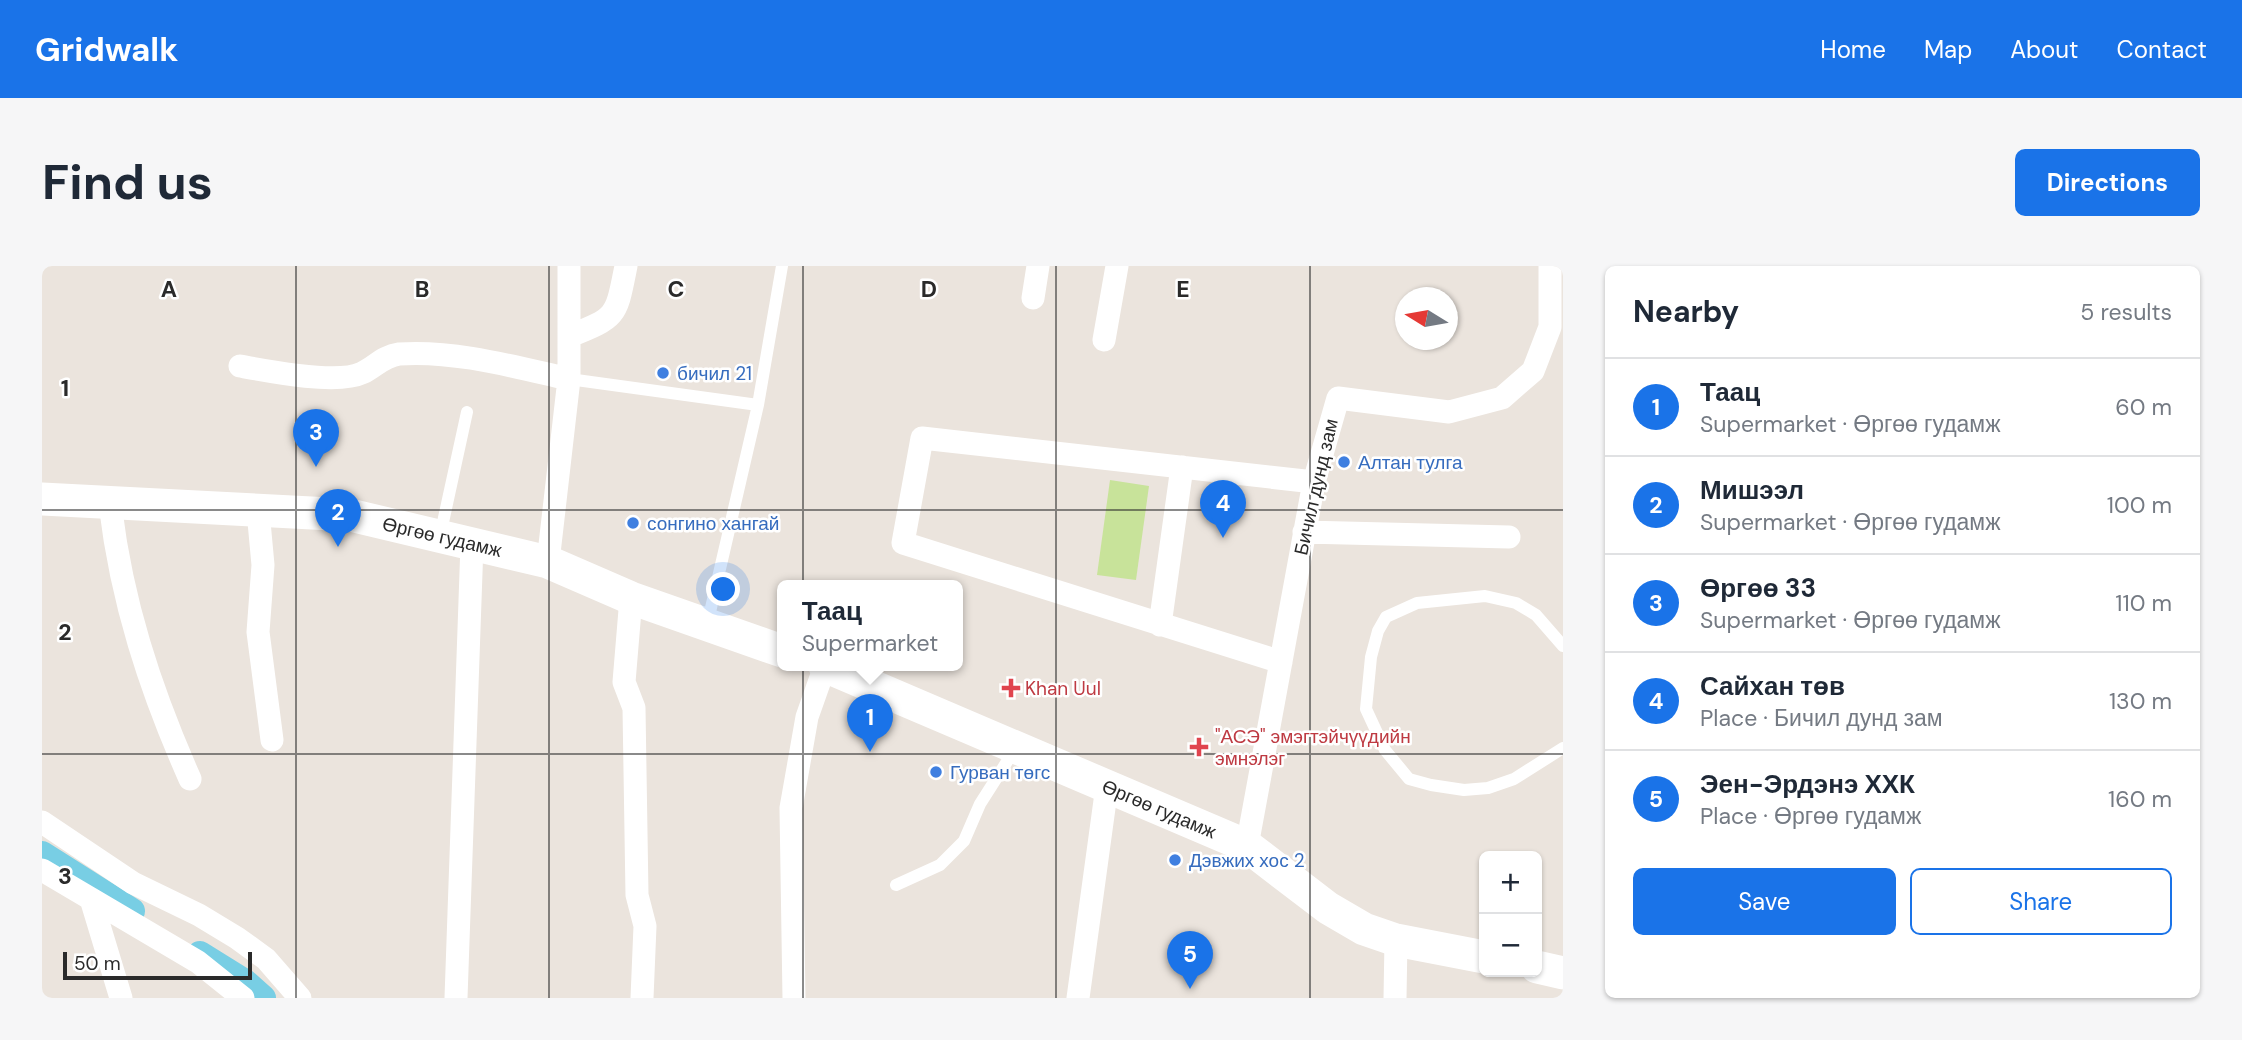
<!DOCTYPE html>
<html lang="en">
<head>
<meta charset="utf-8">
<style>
  :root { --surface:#fff; --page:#f6f6f7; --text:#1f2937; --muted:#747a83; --line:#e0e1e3; --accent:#1a73e8 }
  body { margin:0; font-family:"DM Sans",sans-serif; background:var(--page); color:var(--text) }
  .controls { position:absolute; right:21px; bottom:21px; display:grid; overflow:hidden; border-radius:10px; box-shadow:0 2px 5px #0004 }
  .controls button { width:63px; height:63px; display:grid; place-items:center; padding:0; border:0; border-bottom:2px solid var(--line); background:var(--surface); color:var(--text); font:35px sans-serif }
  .compass { position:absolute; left:1353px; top:21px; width:63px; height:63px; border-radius:50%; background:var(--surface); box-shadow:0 2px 5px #0004; rotate:281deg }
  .scale { position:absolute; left:21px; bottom:18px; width:189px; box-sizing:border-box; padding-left:7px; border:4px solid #2a2a2a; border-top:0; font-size:19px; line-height:24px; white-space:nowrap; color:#2a2a2a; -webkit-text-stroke:5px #fff; paint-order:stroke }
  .you { position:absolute; left:682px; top:324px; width:24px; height:24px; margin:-18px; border:5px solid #fff; border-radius:50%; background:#1a73e8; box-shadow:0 0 0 10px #1a73e833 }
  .badge { display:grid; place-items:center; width:46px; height:46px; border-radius:50%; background:var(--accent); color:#fff; font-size:23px; font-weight:700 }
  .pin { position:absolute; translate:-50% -58px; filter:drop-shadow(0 2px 4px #0008) }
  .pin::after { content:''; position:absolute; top:37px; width:24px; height:21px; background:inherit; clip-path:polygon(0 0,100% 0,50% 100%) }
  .popup { position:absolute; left:735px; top:314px; width:186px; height:91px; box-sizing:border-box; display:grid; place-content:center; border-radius:10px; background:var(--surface); filter:drop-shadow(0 2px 5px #0005); font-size:23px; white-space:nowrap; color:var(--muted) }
  .popup b { font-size:26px; color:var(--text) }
  .popup::after { content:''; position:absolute; left:50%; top:100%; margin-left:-14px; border:14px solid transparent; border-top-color:var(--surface) }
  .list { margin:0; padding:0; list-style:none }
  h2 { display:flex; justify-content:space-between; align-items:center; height:91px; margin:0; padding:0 28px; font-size:30px }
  h2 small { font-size:23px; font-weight:400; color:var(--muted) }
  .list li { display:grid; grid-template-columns:46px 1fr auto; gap:21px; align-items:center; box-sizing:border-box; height:98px; padding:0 28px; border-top:2px solid var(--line) }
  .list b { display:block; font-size:26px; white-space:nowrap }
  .list p { margin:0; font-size:23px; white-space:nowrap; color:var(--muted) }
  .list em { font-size:23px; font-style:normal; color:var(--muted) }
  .actions { display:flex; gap:14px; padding:21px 28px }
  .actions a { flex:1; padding:16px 0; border:2px solid var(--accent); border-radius:10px; text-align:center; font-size:24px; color:var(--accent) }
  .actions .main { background:var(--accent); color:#fff }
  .map { position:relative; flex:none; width:1521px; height:732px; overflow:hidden; border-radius:10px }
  header { display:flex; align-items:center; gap:42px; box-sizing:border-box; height:98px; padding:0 35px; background:var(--accent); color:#fff }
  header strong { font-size:33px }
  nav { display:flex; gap:38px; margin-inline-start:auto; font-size:24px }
  .intro { display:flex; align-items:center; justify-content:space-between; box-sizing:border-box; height:168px; padding:0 42px }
  h1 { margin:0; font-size:49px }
  .button { padding:18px 32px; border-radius:10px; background:var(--accent); color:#fff; font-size:24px; font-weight:700 }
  main { display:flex; gap:42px; padding:0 42px }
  aside { flex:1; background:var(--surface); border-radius:10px; box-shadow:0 2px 5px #0004 }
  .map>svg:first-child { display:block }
</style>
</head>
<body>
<header>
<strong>Gridwalk</strong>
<nav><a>Home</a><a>Map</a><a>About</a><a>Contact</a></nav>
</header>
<div class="intro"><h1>Find us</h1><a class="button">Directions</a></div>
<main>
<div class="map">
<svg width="1521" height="732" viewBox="0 0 1521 732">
  <rect width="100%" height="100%" fill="#ebe4dd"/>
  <path fill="#c8e39a" d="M 1068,214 L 1107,220 L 1094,314 L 1055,309 Z"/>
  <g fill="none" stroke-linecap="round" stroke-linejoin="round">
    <path stroke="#78cee4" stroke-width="26" d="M 0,588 L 90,645
      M 158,688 L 203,716 L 221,732"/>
    <path stroke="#fff" stroke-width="12" d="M 527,113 L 716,139
      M 398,270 L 425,146
      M 665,359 L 716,139 L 740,0
      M 1521,380 L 1494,349 L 1474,337 L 1443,330 L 1375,337 L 1344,351 L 1336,365 L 1329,391 L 1324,443 L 1343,484 L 1367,513 L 1389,519 L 1422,524 L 1446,522 L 1472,513 L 1521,482
      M 854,619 L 898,599 L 922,575 L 938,538 L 973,483"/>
    <path stroke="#fff" stroke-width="23" d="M 991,32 L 996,0
      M 528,70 C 576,51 574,50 584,0
      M 1062,74 L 1075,0
      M 198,100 C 225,105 295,119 320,107 C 333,101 341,90 357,88 C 413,84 473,101 527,113
      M 68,237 C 79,334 108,423 148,513
      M 216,245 L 221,299 L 216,366 L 230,474
      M 1262,266 L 1467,271
      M 506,296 L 527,113 L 527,0
      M 589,332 L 582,416 L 592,442 L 595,629 L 603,660 L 600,732
      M 1118,359 L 1140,201
      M 1239,396 L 861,277 L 880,172 L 1272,216
      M 0,556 L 91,617 L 157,649 L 195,672 L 224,693 L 258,732
      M 1205,580 L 1272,216 L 1296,132 L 1407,146 L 1460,132 L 1491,105 L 1508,61 L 1508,0
      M 0,604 L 156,696 L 201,732
      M 49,633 L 79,732
      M 414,732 L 430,278
      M 752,732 L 749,542 L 765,451 L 783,400
      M 1036,732 L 1065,520
      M 1353,732 L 1354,674"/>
    <path stroke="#fff" stroke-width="33" d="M 0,233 L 308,249 L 506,296 L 589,332 L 740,385
      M 783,400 L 1205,580 L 1286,642 L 1322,663 L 1354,674 L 1442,691
      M 1495,701 L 1521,707"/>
  </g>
  <path fill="none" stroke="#2a2a2a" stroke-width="2" stroke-opacity="0.55" d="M 254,0 L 254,732M 507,0 L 507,732M 761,0 L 761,732M 1014,0 L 1014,732M 1268,0 L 1268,732M 0,244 L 1521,244M 0,488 L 1521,488"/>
  <g fill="#3f7fe0" stroke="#fff" stroke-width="2.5">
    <circle cx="621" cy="107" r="7"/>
    <circle cx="1302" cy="196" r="7"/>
    <circle cx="591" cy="257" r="7"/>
    <circle cx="894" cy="506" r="7"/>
    <circle cx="1133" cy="594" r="7"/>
  </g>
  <g fill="#e0444e" stroke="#fff" stroke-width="2.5">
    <path d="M965.5 411.5h7v7h7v7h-7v7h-7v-7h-7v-7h7z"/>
    <path d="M1153.5 470.5h7v7h7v7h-7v7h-7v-7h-7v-7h7z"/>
  </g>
  <g text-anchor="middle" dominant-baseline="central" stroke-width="5" stroke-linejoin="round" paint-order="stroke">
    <g font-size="19" fill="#366cbe" stroke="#fff" text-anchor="start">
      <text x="635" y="107">бичил 21</text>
      <text x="1316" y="196">Алтан тулга</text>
      <text x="605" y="257">сонгино хангай</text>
      <text x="908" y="506">Гурван төгс</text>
      <text x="1147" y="594">Дэвжих хос 2</text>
    </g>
    <g font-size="19" fill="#2a2a2a" stroke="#fff">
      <text transform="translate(1274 221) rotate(-77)">Бичил дунд зам</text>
      <text transform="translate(400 271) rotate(13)">Өргөө гудамж</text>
      <text transform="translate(1117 543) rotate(23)">Өргөө гудамж</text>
    </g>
    <g font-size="19" fill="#be3a42" stroke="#fff" text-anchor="start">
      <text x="983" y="422">Khan Uul</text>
      <text x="1173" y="470">"АСЭ" эмэгтэйчүүдийн<tspan x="1173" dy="22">эмнэлэг</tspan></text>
    </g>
  </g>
  <g font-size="23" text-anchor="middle" font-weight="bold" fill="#2a2a2a" stroke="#fff" stroke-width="5" stroke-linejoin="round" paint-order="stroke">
    <text x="127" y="31">A</text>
    <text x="380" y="31">B</text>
    <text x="634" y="31">C</text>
    <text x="887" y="31">D</text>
    <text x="1141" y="31">E</text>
    <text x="23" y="130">1</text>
    <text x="23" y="374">2</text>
    <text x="23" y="618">3</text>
  </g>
</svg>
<div class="controls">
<button>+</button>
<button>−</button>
</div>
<svg class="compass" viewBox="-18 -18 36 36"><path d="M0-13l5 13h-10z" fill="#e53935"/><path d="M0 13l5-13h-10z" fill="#747a83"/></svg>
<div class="scale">50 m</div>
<div class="you"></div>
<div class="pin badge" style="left:828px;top:486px">1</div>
<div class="popup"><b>Таац</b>Supermarket</div>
<div class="pin badge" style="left:296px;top:281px">2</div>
<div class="pin badge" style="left:274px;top:201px">3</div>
<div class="pin badge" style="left:1181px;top:272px">4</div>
<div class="pin badge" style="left:1148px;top:723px">5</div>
</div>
<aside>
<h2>Nearby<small>5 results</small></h2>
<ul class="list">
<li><span class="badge">1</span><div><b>Таац</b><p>Supermarket · Өргөө гудамж</p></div><em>60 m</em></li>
<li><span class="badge">2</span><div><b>Мишээл</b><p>Supermarket · Өргөө гудамж</p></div><em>100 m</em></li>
<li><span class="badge">3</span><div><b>Өргөө 33</b><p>Supermarket · Өргөө гудамж</p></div><em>110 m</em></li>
<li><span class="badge">4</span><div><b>Сайхан төв</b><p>Place · Бичил дунд зам</p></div><em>130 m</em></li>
<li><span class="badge">5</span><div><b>Эен-Эрдэнэ ХХК</b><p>Place · Өргөө гудамж</p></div><em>160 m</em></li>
</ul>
<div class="actions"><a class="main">Save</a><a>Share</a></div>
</aside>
</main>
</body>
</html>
